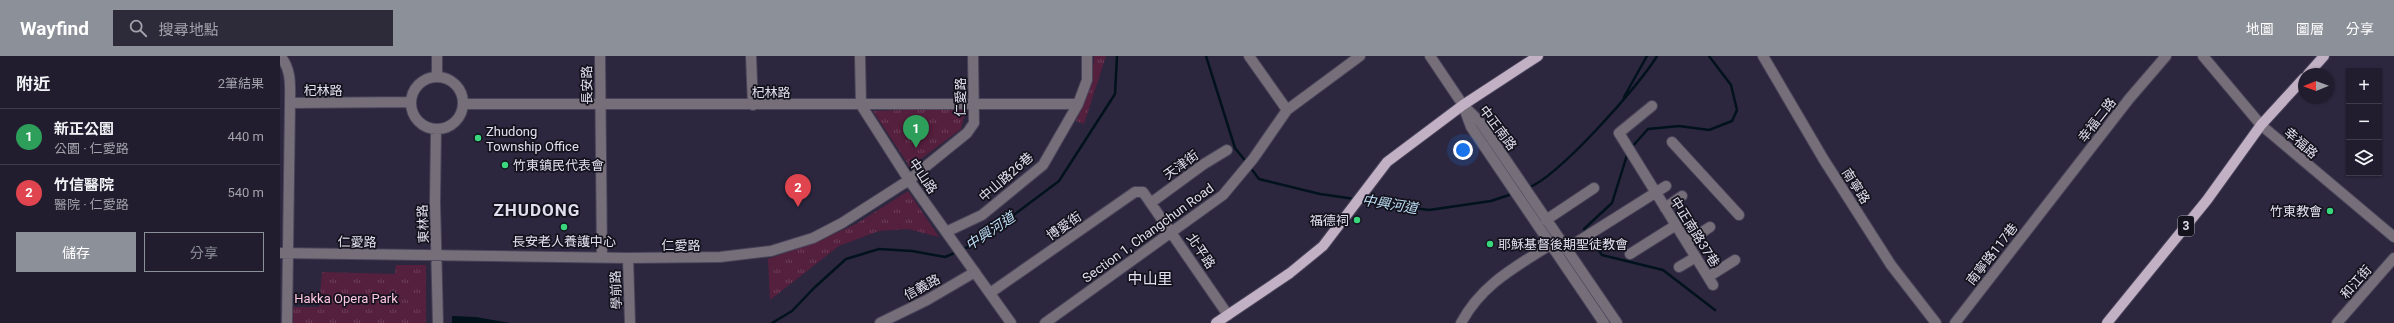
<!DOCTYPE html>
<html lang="zh-TW">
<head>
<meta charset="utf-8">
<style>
  :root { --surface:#211d2e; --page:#2d2a3a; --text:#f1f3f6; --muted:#a2a2aa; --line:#3e3b4a; --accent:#8c9099 }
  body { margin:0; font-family:Roboto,"Noto Sans TC",sans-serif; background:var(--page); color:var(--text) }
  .controls { position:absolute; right:12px; top:12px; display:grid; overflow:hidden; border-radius:0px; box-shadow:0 1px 3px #0004 }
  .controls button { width:36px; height:36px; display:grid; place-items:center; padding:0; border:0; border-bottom:1px solid var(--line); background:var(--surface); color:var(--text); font:20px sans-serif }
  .compass { position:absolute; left:2018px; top:12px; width:36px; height:36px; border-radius:50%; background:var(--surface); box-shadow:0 1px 3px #0004; rotate:269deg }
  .you { position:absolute; left:1183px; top:94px; width:14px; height:14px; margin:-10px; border:3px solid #fff; border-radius:50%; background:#1a73e8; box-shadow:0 0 0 6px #1a73e833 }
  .badge { display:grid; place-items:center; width:26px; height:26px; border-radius:50%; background:var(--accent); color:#fff; font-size:13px; font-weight:700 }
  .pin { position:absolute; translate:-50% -33px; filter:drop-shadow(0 1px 2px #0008) }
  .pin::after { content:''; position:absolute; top:21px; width:14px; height:12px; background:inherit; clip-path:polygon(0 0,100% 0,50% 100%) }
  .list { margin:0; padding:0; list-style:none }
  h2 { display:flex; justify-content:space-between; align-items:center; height:52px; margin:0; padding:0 16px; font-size:17px }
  h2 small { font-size:13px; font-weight:400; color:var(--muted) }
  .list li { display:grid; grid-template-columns:26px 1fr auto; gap:12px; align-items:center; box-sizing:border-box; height:56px; padding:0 16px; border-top:1px solid var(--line) }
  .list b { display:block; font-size:15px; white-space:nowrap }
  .list p { margin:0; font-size:13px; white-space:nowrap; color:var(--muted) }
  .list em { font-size:13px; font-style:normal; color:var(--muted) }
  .actions { display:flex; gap:8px; padding:12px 16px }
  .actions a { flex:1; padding:9px 0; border:1px solid var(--accent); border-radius:0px; text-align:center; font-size:14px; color:var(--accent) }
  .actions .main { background:var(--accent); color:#fff }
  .icon { flex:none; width:22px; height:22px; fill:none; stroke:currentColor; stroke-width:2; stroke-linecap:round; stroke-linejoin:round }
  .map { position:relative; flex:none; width:2114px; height:267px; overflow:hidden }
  header { display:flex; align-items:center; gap:24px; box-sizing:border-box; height:56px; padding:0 20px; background:var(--accent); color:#fff }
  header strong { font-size:19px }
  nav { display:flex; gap:22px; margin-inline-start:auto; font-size:14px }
  .search { width:280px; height:36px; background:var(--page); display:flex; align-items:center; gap:10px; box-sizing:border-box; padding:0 14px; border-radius:0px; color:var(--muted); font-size:15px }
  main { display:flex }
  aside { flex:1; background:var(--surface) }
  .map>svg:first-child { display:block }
</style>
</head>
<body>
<header>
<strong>Wayfind</strong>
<div class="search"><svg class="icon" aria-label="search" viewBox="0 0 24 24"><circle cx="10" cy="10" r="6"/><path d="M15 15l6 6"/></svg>搜尋地點</div>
<nav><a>地圖</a><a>圖層</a><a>分享</a></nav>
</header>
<main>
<aside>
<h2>附近<small>2筆結果</small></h2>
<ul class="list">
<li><span class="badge" style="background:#2e9e5b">1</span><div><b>新正公園</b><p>公園 · 仁愛路</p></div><em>440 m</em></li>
<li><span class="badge" style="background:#e0444e">2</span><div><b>竹信醫院</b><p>醫院 · 仁愛路</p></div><em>540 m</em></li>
</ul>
<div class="actions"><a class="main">儲存</a><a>分享</a></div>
</aside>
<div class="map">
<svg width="2114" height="267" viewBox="0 0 2114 267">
  <defs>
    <pattern id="park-tufts" width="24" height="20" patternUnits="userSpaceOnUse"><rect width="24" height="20" fill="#551f3e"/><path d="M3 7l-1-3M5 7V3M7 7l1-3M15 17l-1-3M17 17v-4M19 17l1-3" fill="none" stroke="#6d3f5a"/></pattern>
  </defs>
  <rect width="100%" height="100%" fill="#2c273e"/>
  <path fill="url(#park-tufts)" d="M 814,0 L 826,0 L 804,68 L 796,65 C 807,43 813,24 814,0 Z
    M 686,52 L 681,73 L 630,111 L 593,55 Z
    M 628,135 L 659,181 L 628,173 L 599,175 L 559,190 L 490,244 L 488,203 L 534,187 L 576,168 Z
    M 116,209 L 146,209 L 146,267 L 12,267 L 12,251 L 39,251 L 42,216 L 115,218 Z"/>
  <path fill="#01121d" d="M 172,260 L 196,261 L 230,267 L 172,267 Z"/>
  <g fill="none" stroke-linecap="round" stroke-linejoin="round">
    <path stroke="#01121d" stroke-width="2.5" d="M 926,0 L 955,92 L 967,107
      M 1344,41 L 1367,0
      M 1351,92 L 1368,73 L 1399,70 L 1429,74 L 1452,65 L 1457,54 L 1451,29 L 1429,0
      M 970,111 L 979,123 L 1040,138 L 1075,143
      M 1248,132 C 1279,120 1359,30 1377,0
      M 1082,145 L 1149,154 L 1211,145 L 1232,138
      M 1308,177 L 1304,173 L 1332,147 L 1348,96
      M 1310,182 L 1322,199 L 1383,214 L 1435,254
      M 681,194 L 695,188 L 779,125 L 835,38 L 837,0
      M 492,267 L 512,255 L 534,232 L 566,203 L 599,193 L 632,195 L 665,201 L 677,196"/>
    <g stroke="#49445a" stroke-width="12">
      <path id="minor" d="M 0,0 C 12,13 10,31 10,47
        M 320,0 L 322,202
        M 471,0 L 473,49
        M 580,0 L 581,49 L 629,124 L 731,267
        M 969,0 L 1007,54
        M 1150,0 L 1183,49 L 1200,66 L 1337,267
        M 1483,0 L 1544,104 L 1611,209 L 1656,267
        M 1923,0 L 1981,69 L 2114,181
        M 157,20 L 157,0
        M131 47a26 26 0 1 1 52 0a26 26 0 1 1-52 0Z
        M 183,48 L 798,48
        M 1372,50 L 1339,77 L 1433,229
        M 1184,52 L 1191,71 L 1324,267
        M 156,74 L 155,146 L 158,267
        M 1392,86 L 1459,159
        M 872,146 L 924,108 L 947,94
        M 1385,152 L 1402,140
        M 1266,164 L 1314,132
        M 666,176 L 702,159 L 763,109 L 798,48 L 807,24 L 807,0
        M 1407,186 L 1430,171
        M 1286,193 L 1386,130
        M 0,197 L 348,202 L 440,201 L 491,195 L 533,182 L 562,167 L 629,124 L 687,77 L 694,67 L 693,0
        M 1350,198 L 1396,169
        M 348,202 L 350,267
        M 1399,211 L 1416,201
        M 1428,221 L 1455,204
        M 710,237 L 855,136 L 863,136 L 948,259
        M 7,267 L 10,47 L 130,46
        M 600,267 L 647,244 L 695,216
        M 765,267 L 943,139 L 973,103 L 1007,54 L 1080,0
        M 1181,267 C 1203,226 1238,210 1276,185
        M 1675,267 L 1849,43 L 1886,0
        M 2057,267 L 2114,202"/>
    </g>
    <g stroke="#49445a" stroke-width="12">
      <path id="major" d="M 2028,18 L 2044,0
        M 936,267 L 1010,217 L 1043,190 L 1107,106 L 1183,49 L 1258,0
        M 1827,267 L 1927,144 L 1981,69 L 2024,22"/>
    </g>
    <use href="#minor" stroke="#766e78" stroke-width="10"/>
    <use href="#major" stroke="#c2b0c5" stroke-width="10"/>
  </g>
  <g fill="#3ad77f" stroke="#14121c" stroke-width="1.5">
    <circle cx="198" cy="82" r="4"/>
    <circle cx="225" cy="109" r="4"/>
    <circle cx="2050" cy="155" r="4"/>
    <circle cx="1077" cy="164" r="4"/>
    <circle cx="284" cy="171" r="4"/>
    <circle cx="1210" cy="188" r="4"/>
  </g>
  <g text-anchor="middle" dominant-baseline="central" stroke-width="3.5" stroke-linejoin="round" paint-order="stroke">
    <rect fill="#14121c" stroke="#a4a2af" stroke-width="1" x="1898" y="160" width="16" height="20" rx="3"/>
    <g font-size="12" font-weight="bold" fill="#e1dfee">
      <text x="1906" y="170">3</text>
    </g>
    <g font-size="13" fill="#e1dfee" stroke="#14121c">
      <text transform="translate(307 29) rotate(-91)">長安路</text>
      <text x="43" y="34">杞林路</text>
      <text x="491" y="36">杞林路</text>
      <text transform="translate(680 41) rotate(-90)">仁愛路</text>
      <text transform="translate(1817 64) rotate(-52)">幸福二路</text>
      <text transform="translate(1218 72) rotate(53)">中正南路</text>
      <text transform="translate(2021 87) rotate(41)">幸福路</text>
      <text transform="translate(901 109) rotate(-36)">天津街</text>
      <text transform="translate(643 120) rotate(56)">中山路</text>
      <text transform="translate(726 121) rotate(-41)">中山路26巷</text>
      <text transform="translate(1576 130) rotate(57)">南寧路</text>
      <text transform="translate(143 168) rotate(-92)">東林路</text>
      <text transform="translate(784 170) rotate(-35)">博愛街</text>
      <text transform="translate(1415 176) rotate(58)">中正南路37巷</text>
      <text transform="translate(868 177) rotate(-36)">Section 1, Changchun Road</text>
      <text transform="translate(77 186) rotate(1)">仁愛路</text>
      <text x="401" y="189">仁愛路</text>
      <text transform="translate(921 195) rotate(56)">北平路</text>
      <text transform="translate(1712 198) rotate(-52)">南寧路117巷</text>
      <text transform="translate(2076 226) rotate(-49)">和江街</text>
      <text transform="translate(642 231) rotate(-28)">信義路</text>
      <text transform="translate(336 234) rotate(-92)">學前路</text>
    </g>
    <g font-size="13" fill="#e1dfee" stroke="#14121c" text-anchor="start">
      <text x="206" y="75">Zhudong<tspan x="206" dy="15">Township Office</tspan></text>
      <text x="233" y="109">竹東鎮民代表會</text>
      <text x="2042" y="155" text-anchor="end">竹東教會</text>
      <text x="1069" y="164" text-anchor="end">福德祠</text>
      <text x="284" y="185" text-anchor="middle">長安老人養護中心</text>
      <text x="1218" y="188">耶穌基督後期聖徒教會</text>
    </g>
    <g font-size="13" fill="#fcc5e0" stroke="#14121c">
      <text x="66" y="242">Hakka Opera Park</text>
    </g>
    <g font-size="14" font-style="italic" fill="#bcdef5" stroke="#14121c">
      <text transform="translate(1110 148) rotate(9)">中興河道</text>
      <text transform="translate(710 175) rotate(-34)">中興河道</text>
    </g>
    <g font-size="15" fill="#e1dfee" stroke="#14121c">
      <text x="870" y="223">中山里</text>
    </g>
    <g font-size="17" font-weight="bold" letter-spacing="1" fill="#e1dfee" stroke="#14121c">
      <text x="257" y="154">ZHUDONG</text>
    </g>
  </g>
</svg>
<div class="controls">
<button>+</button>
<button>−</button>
<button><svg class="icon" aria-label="layers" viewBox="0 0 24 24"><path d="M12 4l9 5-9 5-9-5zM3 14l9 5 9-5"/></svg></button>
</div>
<svg class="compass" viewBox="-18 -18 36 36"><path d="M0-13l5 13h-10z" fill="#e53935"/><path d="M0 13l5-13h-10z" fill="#a2a2aa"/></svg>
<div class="you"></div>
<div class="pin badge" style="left:636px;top:92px;background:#2e9e5b">1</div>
<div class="pin badge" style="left:518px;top:151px;background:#e0444e">2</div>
</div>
</main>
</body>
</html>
